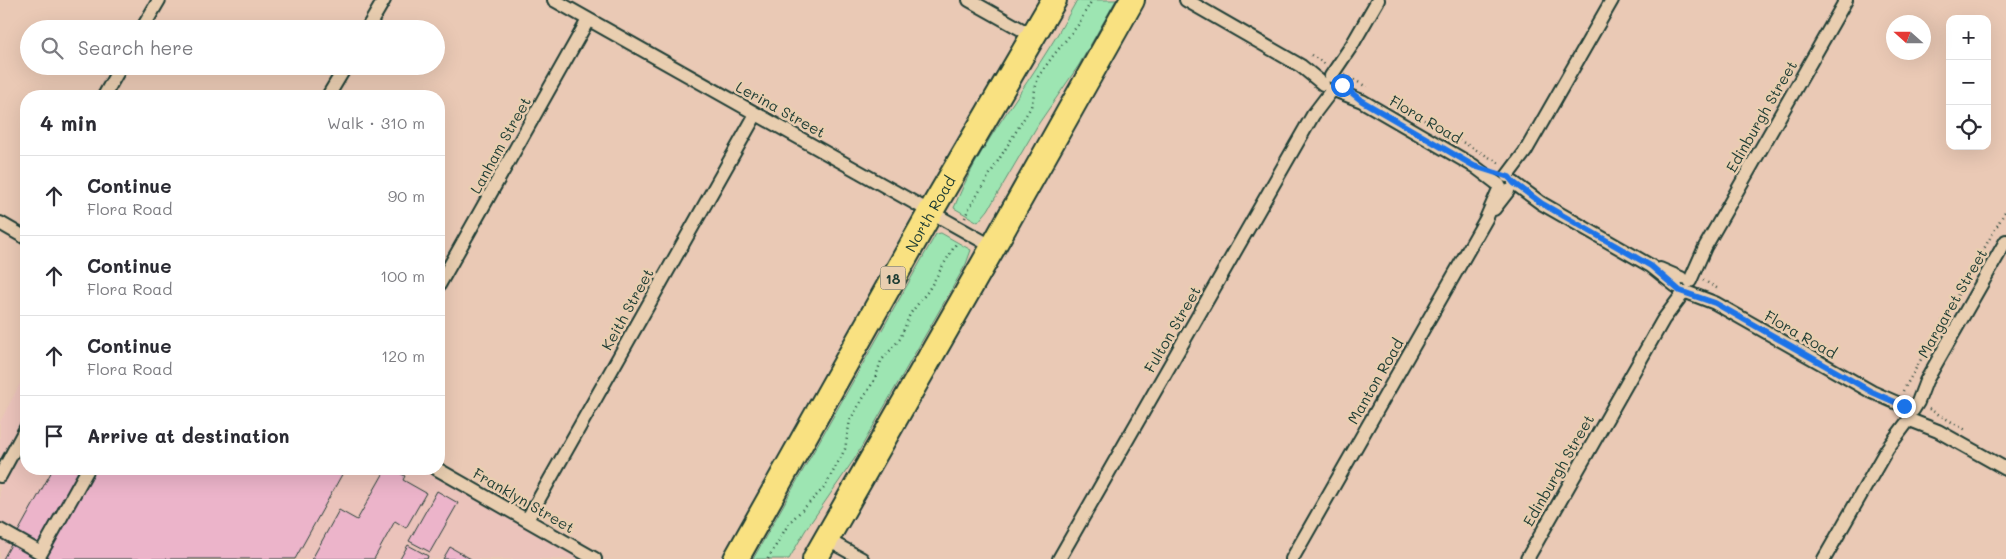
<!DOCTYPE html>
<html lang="en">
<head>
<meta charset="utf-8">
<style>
  :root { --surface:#fff; --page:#f2f2f3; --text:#2b2b33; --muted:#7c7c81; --line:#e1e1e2 }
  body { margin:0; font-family:Mali,sans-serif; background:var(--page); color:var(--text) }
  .controls { position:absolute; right:15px; top:15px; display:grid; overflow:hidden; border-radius:10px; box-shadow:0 5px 20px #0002 }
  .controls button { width:45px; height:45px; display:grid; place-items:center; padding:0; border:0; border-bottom:1px solid var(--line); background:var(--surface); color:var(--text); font:25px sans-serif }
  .compass { position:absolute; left:1886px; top:15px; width:45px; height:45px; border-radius:50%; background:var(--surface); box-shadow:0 5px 20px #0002; rotate:291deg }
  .stop { position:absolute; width:15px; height:15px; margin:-11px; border:4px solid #1a73e8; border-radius:50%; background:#fff }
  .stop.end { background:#1a73e8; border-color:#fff; box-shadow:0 1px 5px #0008 }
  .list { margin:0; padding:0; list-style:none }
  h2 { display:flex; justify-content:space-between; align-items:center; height:65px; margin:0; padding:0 20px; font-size:21px }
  h2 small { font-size:16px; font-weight:400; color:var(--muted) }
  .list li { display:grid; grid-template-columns:32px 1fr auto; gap:15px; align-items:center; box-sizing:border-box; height:80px; padding:0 20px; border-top:1px solid var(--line) }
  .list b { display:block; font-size:19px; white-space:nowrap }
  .list p { margin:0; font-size:16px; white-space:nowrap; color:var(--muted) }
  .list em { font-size:16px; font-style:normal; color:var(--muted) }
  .icon { flex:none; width:28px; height:28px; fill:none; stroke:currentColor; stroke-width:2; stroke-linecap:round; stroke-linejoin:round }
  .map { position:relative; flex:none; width:2006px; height:559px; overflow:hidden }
  .search { position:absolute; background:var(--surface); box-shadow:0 5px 20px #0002; left:20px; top:20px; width:425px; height:55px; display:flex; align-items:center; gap:12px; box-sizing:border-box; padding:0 18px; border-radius:28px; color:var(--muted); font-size:19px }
  .panel { position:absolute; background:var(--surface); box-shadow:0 5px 20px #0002; left:20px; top:90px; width:425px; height:385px; border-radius:20px }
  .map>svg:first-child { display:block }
</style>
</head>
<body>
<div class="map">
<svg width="2006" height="559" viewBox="0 0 2006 559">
  <rect width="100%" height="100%" fill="#eac9b5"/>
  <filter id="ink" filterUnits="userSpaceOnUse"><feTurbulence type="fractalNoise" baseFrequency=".02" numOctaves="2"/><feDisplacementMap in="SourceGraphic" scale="10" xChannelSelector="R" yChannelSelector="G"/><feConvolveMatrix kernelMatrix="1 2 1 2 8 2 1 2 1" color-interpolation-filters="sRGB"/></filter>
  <g filter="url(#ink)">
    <path fill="#ebc3bb" d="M 26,372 L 26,469 L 421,469 L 582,559 L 0,559 L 0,422 Z"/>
    <path fill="#9de5b2" stroke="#5e9173" d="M 1077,0 L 1116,0 L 1079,65 L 1039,123 L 988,210 L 978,222 L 954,208 C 976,151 1014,104 1046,53 C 1057,36 1067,18 1077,0 Z
      M 941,233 L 971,250 L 966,264 L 855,458 L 805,531 L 789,559 L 753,559 L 936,234 Z"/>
    <path fill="#ecb4ca" stroke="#1f3d34" d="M 53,469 L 345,469 L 295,559 L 3,559 Z
      M 386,469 L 392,469 L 405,476 L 403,480 L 426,493 L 406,528 L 395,521 L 374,559 L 312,559 L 339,510 L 357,520 Z
      M 437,491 L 458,503 L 430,552 L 409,541 Z
      M 408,545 L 428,556 L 427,559 L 400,559 Z
      M 450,547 L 471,559 L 443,559 Z"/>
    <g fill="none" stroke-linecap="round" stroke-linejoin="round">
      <g stroke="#1f3d34" stroke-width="16">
        <path id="street" d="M 554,0 L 993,247
          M 969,0 L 1033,36
          M 1186,0 L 1301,66 L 1323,84
          M 142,29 L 159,0
          M 367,29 L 384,0
          M 1331,76 L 1352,45 L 1378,0
          M 1334,90 L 1362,101 L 1474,166 L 1499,185
          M 104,96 L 121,66
          M 328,96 L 346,66
          M 1507,176 L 1525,152 L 1612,0
          M 1514,183 L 1541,203 L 1651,266 L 1676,286
          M 1494,209 L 1508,191
          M 0,223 L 26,238
          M 1660,269 L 1681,278
          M 1690,281 L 1705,247 L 1846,0
          M 439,285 L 588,20
          M 1686,292 L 1715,303 L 1872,392 L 1904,406
          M 1913,410 L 1918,402 L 1926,381 L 2006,241
          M 1910,420 L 1938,431 L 2006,469
          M 437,469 L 595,559
          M 0,476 L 26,428
          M 527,520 L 756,114
          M 0,530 L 41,553 L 88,469
          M 826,539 L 862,559
          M 1059,559 L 1313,115 L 1332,90
          M 1292,559 L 1486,219 L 1500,187
          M 1527,559 L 1663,320 L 1684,292
          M 1824,559 L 1887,449 L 1908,421"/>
      </g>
      <g stroke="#1f3d34" stroke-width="28">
        <g id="highway">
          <path id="s1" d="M 736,559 L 931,211 L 1054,0"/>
          <path d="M 815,559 L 993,247 L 1132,0"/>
        </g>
      </g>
      <path stroke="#1f3d34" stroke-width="2.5" stroke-dasharray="1 4" stroke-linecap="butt" d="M 1311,55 L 1325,64
        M 1345,75 L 1367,87
        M 1424,120 L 1501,164
        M 965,218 L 968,210 L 1031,107 L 1038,77 L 1053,56 L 1078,25 L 1092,0
        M 1703,280 L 1720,290
        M 1903,391 L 2006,210
        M 1929,409 L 1966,430
        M 768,559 L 789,523 L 825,487 L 845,449 L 850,420 L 875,379 L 881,361 L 900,339 L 910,314 L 928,291 L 957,242"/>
      <use href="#street" stroke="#e9ceb0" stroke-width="12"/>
      <use href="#highway" stroke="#f9e181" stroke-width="24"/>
    </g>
  </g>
  <g fill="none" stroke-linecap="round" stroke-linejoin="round" filter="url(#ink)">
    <path stroke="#1a73e8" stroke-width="6" d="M 1342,85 L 1362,101 L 1474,166 L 1509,177 L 1514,183 L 1541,203 L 1651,266 L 1680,291 L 1715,303 L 1872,392 L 1904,406"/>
  </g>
  <g text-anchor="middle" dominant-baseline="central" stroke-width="5" stroke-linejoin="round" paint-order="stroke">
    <rect fill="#e9ceb0" stroke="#5c6859" stroke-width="1" x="880.5" y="266.5" width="25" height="23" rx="4"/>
    <g font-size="14" font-weight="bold" fill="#1f3d34">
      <text x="893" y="278">18</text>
    </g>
    <g font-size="15" fill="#1f3d34" stroke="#e9ceb0">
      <text transform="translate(781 109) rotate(29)">Lerina Street</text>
      <text transform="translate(1761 116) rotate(-60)">Edinburgh Street</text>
      <text transform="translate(1426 119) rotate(30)">Flora Road</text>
      <text transform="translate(500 145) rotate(-61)">Lanham Street</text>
      <text stroke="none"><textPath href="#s1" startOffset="396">North Road</textPath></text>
      <text transform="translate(1952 303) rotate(-60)">Margaret Street</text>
      <text transform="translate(627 309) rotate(-61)">Keith Street</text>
      <text transform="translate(1172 329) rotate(-60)">Fulton Street</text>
      <text transform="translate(1801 334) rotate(30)">Flora Road</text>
      <text transform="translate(1375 381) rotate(-60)">Manton Road</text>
      <text transform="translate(1558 470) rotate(-60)">Edinburgh Street</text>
      <text transform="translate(524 500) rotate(30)">Franklyn Street</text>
    </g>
  </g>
</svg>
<div class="controls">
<button>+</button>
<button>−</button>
<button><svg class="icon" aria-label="locate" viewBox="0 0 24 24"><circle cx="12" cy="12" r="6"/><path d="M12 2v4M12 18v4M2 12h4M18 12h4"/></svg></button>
</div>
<svg class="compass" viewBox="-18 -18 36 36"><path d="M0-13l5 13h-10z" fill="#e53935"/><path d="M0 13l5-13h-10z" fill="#7c7c81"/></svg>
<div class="stop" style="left:1342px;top:85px"></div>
<div class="stop end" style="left:1904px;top:406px"></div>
<div class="search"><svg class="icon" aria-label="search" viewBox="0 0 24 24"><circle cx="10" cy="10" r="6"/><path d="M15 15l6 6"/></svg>Search here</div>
<section class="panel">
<h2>4 min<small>Walk · 310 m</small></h2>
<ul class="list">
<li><svg class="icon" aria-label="ahead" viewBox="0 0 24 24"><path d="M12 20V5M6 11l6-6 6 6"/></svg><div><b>Continue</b><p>Flora Road</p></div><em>90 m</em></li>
<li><svg class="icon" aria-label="ahead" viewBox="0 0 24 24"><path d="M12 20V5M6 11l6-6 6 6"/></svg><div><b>Continue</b><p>Flora Road</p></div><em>100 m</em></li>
<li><svg class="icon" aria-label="ahead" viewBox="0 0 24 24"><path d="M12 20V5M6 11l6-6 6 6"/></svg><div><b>Continue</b><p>Flora Road</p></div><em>120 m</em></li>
<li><svg class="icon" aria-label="arrive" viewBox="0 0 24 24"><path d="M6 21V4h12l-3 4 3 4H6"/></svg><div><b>Arrive at destination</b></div></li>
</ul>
</section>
</div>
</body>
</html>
